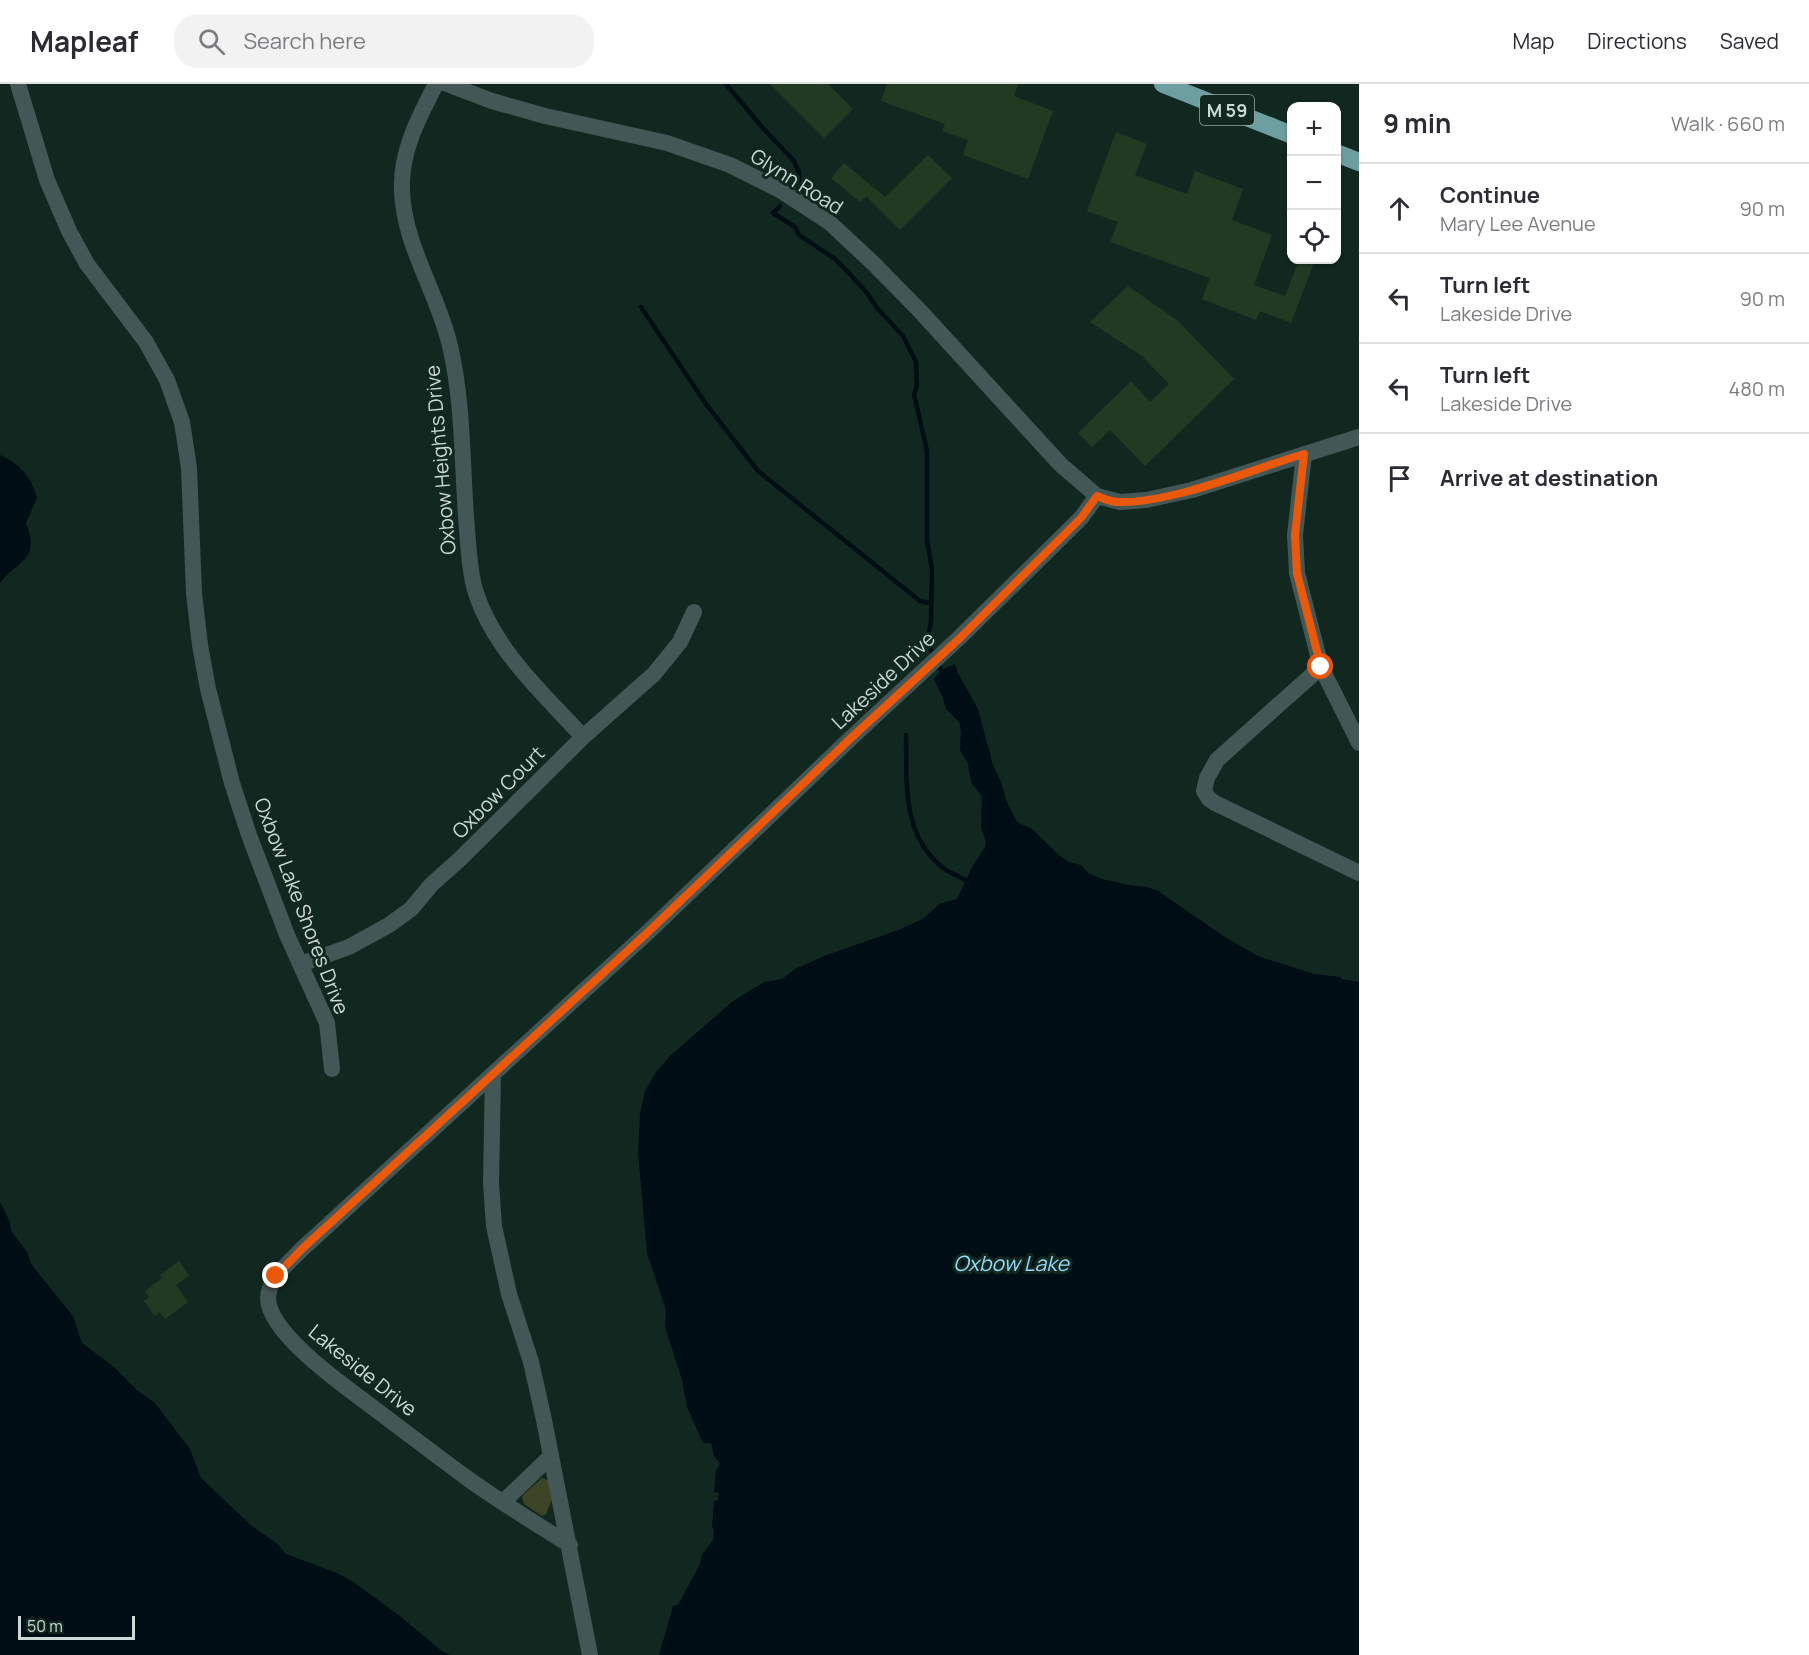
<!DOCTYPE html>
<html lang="en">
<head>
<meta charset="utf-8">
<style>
  :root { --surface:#fff; --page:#f2f2f3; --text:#2b2b33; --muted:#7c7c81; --line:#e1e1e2 }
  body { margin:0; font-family:Manrope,sans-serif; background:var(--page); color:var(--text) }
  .controls { position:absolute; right:18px; top:18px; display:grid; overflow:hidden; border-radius:12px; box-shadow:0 2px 4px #0004 }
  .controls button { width:54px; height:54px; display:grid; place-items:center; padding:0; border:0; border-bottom:2px solid var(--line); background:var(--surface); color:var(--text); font:30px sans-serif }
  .scale { position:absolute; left:18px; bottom:15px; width:117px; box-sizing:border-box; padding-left:6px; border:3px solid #ccdad5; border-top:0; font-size:16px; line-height:21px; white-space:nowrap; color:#ccdad5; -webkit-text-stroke:4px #112821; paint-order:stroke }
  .stop { position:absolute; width:18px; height:18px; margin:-14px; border:4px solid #ea580c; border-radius:50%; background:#fff }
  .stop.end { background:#ea580c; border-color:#fff; box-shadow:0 2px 6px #0008 }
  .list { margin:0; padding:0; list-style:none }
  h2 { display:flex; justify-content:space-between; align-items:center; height:78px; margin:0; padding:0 24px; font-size:26px }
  h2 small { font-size:20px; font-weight:400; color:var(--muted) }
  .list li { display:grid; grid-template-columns:39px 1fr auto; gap:18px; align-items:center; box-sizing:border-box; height:90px; padding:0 24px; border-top:2px solid var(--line) }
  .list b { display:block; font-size:22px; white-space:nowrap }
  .list p { margin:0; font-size:20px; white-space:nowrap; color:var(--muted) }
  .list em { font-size:20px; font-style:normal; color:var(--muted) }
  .icon { flex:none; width:33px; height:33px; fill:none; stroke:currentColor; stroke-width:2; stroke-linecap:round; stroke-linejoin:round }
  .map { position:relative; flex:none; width:1359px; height:1571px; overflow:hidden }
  header { display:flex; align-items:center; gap:36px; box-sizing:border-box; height:84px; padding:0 30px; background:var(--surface); border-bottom:2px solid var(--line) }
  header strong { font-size:28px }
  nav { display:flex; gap:33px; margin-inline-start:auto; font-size:21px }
  .search { width:420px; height:54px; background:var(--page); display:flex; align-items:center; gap:15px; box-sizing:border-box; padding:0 21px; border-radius:24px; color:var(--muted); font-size:22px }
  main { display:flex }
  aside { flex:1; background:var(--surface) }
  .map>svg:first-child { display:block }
</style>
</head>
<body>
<header>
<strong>Mapleaf</strong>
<div class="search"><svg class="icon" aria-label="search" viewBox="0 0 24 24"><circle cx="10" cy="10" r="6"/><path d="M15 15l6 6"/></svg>Search here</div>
<nav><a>Map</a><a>Directions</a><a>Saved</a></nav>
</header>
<main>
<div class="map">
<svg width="1359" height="1571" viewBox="0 0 1359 1571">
  <rect width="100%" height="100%" fill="#112821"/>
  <path fill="#3d4526" d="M 542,1394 L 548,1396 L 552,1416 L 546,1430 L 542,1432 L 524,1420 L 522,1412 Z"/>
  <path fill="#000d14" d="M 0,371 C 19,379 32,393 37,414 L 26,439 C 41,477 18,475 0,499 Z
    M 955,580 L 958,589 L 978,625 L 993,681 L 1001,698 L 1007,718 L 1017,738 L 1032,745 L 1059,771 L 1069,778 L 1081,781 L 1088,789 L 1102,795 L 1129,801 L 1147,803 L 1158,807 L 1225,853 L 1258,872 L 1314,890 L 1341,893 L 1341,895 L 1359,898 L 1359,1571 L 659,1571 L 673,1522 L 678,1521 L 700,1480 L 702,1471 L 713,1456 L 714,1446 L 712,1443 L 714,1417 L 718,1416 L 719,1409 L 714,1408 L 716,1387 L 720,1380 L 714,1372 L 711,1359 L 704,1359 L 702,1357 L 687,1323 L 682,1296 L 665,1243 L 666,1226 L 647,1169 L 638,1068 L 640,1030 L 645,1007 L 656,988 L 670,972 L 733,917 L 764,898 L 782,895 L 795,885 L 824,872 L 901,845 L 924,834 L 939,820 L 956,815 L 959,811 L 972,783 L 985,763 L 986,758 L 981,743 L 982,713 L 971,698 L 968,680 L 960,666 L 961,648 L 959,638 L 946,625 L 942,612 L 934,595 L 941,586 Z
    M 0,1118 L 10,1138 L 11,1147 L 27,1168 L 31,1180 L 73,1232 L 82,1259 L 114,1283 L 137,1306 L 155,1319 L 190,1365 L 201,1394 L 252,1442 L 279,1461 L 286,1470 L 337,1489 L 352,1497 L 400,1532 L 443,1568 L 452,1571 L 0,1571 Z"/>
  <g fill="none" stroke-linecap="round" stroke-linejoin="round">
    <path stroke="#000d14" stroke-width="4.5" d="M 726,0 L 762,43 L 794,77 L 799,88 L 799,96
      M 780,122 L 773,129 L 795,143 L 799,151 L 835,175 L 849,189 L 867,209 L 877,224 L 903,252 L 916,278 L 917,302 L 914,310 L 927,367 L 927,456 L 932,485 L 931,537 L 927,558 L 941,586
      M 641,223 L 706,320 L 758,387 L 920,517 L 930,519
      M 906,651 C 907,699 901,754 946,786 C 952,790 960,792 966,797"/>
  </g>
  <path fill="#213b23" d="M 770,0 L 828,0 L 853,25 L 824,54 Z
    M 887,0 L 1018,0 L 1014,12 L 1053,27 L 1028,95 L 963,71 L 968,56 L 942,47 L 945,40 L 881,17 Z
    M 1116,48 L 1147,60 L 1135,91 L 1187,110 L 1195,87 L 1243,105 L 1232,136 L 1272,151 L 1254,201 L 1285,212 L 1299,176 L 1315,176 L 1291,239 L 1260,227 L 1256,236 L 1202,215 L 1210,194 L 1110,158 L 1118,138 L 1087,127 Z
    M 928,71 L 952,94 L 900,146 L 866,112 L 860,118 L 831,94 L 844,79 L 885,113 Z
    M 1128,202 L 1178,237 L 1234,295 L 1145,382 L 1110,346 L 1092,363 L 1078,349 L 1131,297 L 1150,318 L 1169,300 L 1142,272 L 1090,238 Z
    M 179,1177 L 189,1192 L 176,1201 L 188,1218 L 165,1235 L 160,1228 L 155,1232 L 144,1217 L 149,1213 L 145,1207 L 162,1194 L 160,1191 Z"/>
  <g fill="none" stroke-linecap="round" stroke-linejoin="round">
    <path stroke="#445757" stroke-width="16" d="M 18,0 L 47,96 L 69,147 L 87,180 L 146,258 L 167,296 L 182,338 L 189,384 L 194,509 L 200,561 L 208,605 L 232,699 L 249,751 L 287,851 L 327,939 L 332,985
      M 436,0 C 419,33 400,68 402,107 C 404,162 438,209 450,262 C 463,317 462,376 466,433 C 468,455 469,489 476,509 C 495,567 544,610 583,653
      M 447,0 L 492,17 L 545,32 L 667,59 L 730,81 L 780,106 L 829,138 L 874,180 L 921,228 L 1060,380 L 1097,412 L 1120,418 L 1146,416 L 1192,406 L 1359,353
      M 1304,370 L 1295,451 L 1297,489 L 1321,583 L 1359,659
      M 1321,583 L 1217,676 L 1207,694 L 1204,707 L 1209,715 L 1215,719 L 1359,789
      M 301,880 L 349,863 L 389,841 L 411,825 L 432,800 L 460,775 L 583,653 L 654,590 L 680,558 L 694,528
      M 493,990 L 302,1165 C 288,1180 263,1198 269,1221 C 278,1257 350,1306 379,1328 C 408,1350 437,1372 467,1394 C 500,1418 535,1439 570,1461
      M 503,1418 L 550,1373
      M 590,1571 L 544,1336 L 531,1278 L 509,1210 L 494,1142 L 491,1099 L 493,990 L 647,849 L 851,654 L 960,553 L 1081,434 L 1097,412"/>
    <path stroke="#6e9fa0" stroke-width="18" d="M 1163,0 L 1292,51
      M 1336,69 L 1359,78"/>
  </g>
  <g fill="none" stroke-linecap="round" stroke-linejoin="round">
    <path stroke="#ea580c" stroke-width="8" d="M 276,1192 L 302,1165 L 647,849 L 851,654 L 960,554 L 1081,434 L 1097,412 C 1104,415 1111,418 1119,418 C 1174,419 1250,386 1304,370 L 1295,451 L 1297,489 L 1321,583"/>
  </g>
  <g text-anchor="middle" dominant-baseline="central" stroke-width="6" stroke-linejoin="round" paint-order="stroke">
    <rect fill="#112821" stroke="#94a59f" stroke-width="1.5" x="1200" y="11" width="54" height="30" rx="4.5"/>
    <g font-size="18" font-weight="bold" fill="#ccdad5">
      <text x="1227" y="26">M 59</text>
    </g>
    <g font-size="20" fill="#ccdad5" stroke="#112821">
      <text transform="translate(797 97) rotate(32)">Glynn Road</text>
      <text transform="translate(440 376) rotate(-95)">Oxbow Heights Drive</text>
      <text transform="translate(883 596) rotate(-43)">Lakeside Drive</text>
      <text transform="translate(498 708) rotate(-45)">Oxbow Court</text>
      <text transform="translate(302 822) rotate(69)">Oxbow Lake Shores Drive</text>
      <text transform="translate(363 1286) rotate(39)">Lakeside Drive</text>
    </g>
    <g font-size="21" font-style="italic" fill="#90dbf5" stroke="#112821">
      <text x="1011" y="1179">Oxbow Lake</text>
    </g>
  </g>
</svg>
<div class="controls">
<button>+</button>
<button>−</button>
<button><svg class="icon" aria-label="locate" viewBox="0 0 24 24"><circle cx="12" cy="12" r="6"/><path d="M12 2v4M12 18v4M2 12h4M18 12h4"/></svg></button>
</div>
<div class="scale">50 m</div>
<div class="stop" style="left:1321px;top:583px"></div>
<div class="stop end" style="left:276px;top:1192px"></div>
</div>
<aside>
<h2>9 min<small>Walk · 660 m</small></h2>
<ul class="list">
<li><svg class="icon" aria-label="ahead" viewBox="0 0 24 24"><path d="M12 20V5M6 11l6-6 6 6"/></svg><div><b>Continue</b><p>Mary Lee Avenue</p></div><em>90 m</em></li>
<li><svg class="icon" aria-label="left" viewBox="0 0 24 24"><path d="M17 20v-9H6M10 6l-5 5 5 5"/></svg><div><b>Turn left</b><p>Lakeside Drive</p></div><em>90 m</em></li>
<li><svg class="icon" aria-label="left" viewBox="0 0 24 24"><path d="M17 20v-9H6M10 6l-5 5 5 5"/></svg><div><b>Turn left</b><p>Lakeside Drive</p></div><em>480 m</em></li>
<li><svg class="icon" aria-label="arrive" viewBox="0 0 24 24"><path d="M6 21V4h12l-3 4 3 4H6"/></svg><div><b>Arrive at destination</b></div></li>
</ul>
</aside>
</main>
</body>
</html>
